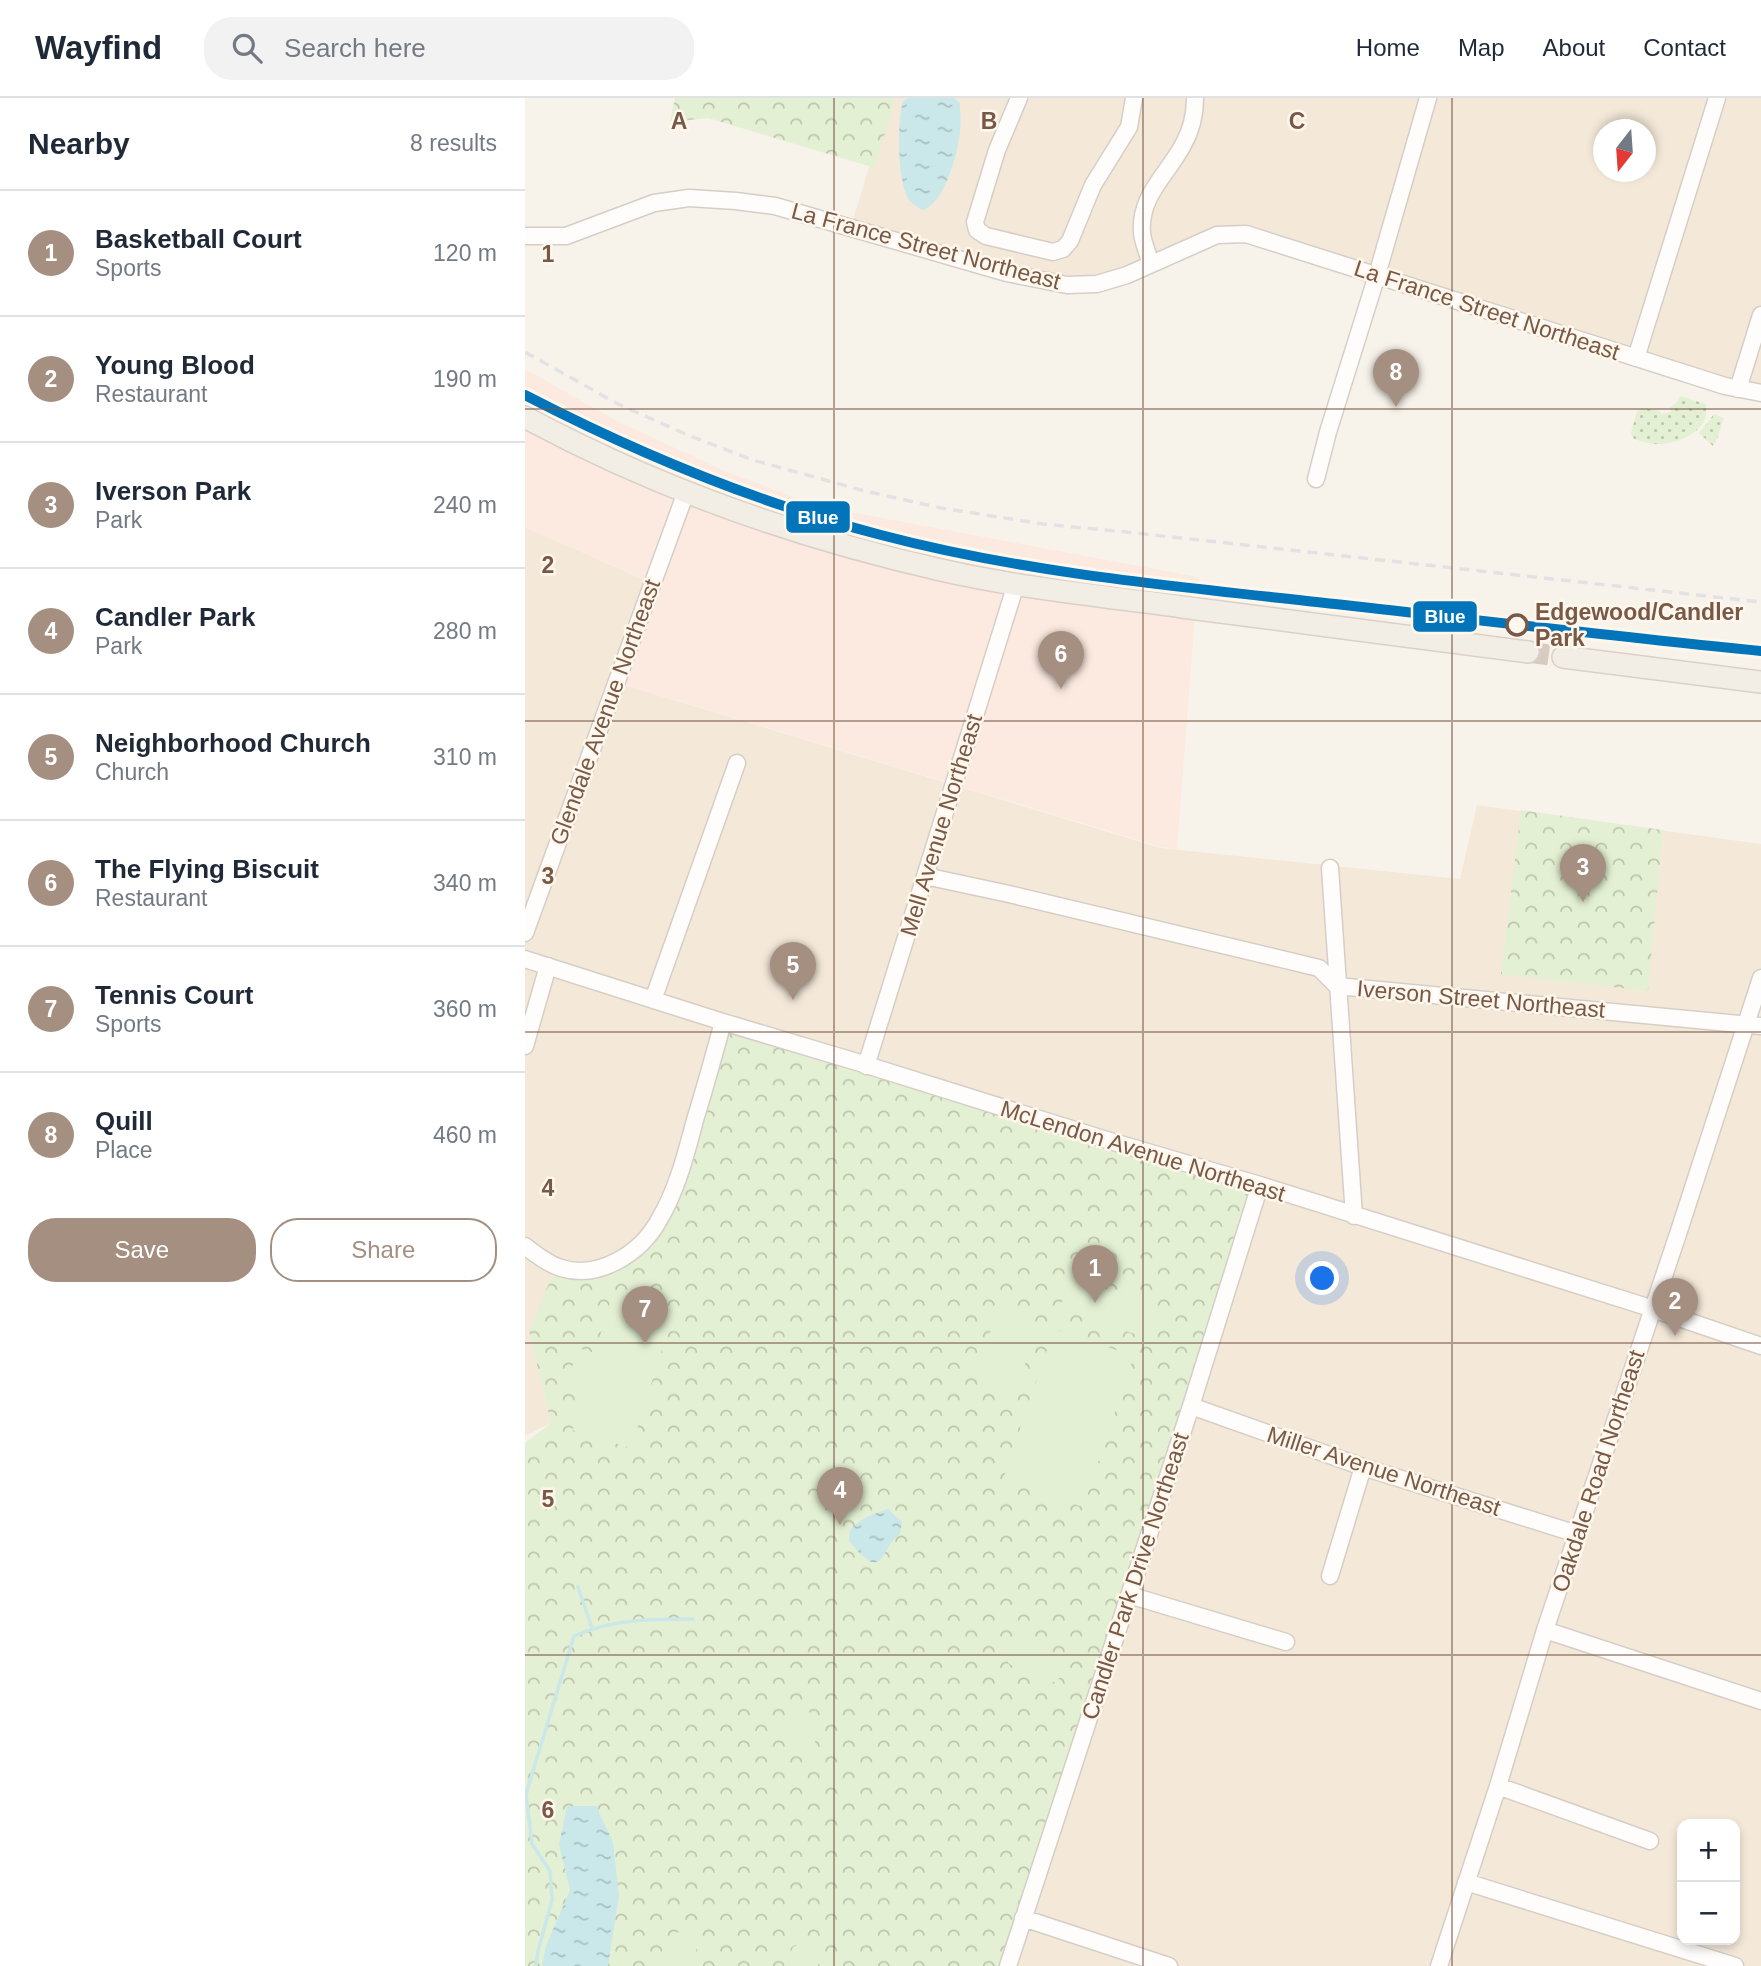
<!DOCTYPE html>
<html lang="en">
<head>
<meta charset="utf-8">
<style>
  :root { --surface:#fff; --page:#f2f2f3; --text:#1f2937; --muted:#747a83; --line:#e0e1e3; --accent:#a58f80 }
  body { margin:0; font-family:Arial,sans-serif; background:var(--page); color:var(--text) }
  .controls { position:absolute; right:21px; bottom:21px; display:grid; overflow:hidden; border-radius:14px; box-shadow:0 4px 10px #0003 }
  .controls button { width:63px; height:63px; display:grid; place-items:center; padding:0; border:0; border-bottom:2px solid var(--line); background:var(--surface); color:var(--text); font:35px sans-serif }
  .compass { position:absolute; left:1068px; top:21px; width:63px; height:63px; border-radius:50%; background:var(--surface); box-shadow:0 4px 10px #0003; rotate:197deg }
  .you { position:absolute; left:798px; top:1181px; width:24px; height:24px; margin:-18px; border:5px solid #fff; border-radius:50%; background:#1a73e8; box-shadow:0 0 0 10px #1a73e833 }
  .badge { display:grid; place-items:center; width:46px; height:46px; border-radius:50%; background:var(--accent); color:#fff; font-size:23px; font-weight:700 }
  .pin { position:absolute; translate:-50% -58px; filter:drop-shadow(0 2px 4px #0008) }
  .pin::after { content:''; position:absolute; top:37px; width:24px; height:21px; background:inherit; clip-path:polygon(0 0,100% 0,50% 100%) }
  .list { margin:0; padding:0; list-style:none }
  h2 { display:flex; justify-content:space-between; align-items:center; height:91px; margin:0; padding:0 28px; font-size:30px }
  h2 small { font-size:23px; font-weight:400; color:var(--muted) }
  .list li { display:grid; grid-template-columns:46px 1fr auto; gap:21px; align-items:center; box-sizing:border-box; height:126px; padding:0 28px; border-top:2px solid var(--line) }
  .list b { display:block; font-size:26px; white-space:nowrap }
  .list p { margin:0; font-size:23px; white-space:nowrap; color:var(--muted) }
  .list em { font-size:23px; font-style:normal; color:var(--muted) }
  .actions { display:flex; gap:14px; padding:21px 28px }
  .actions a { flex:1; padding:16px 0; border:2px solid var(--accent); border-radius:28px; text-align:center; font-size:24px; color:var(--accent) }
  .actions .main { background:var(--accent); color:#fff }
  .icon { flex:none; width:38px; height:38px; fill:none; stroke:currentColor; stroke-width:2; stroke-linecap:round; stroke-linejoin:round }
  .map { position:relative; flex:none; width:1236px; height:1868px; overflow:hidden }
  header { display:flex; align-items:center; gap:42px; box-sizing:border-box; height:98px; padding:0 35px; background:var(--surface); border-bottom:2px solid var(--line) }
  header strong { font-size:33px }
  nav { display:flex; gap:38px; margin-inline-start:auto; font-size:24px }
  .search { width:490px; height:63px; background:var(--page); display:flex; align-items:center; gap:18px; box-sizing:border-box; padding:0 24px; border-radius:28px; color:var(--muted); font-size:26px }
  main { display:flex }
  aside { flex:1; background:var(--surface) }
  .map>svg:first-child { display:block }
</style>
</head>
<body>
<header>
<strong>Wayfind</strong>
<div class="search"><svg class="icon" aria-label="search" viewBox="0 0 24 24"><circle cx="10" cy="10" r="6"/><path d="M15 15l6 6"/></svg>Search here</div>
<nav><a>Home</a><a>Map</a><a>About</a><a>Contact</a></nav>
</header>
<main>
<aside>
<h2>Nearby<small>8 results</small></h2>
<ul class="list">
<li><span class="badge">1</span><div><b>Basketball Court</b><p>Sports</p></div><em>120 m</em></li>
<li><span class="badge">2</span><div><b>Young Blood</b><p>Restaurant</p></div><em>190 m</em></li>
<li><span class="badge">3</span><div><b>Iverson Park</b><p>Park</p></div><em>240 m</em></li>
<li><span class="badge">4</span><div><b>Candler Park</b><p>Park</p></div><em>280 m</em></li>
<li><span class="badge">5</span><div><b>Neighborhood Church</b><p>Church</p></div><em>310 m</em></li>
<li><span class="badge">6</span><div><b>The Flying Biscuit</b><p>Restaurant</p></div><em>340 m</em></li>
<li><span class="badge">7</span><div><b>Tennis Court</b><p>Sports</p></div><em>360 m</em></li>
<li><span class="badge">8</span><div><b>Quill</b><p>Place</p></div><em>460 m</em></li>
</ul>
<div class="actions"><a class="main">Save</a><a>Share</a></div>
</aside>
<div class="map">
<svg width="1236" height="1868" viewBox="0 0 1236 1868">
  <defs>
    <pattern id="grass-dots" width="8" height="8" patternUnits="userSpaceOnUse" patternTransform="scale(1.75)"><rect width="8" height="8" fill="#e4f0d3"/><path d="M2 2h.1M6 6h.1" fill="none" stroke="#bec5ad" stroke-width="1.8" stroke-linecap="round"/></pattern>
    <pattern id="forest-crowns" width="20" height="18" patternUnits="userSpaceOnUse" patternTransform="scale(1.75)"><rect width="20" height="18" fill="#e4f0d3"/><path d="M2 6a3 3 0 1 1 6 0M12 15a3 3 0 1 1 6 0" fill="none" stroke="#bec5ad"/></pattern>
    <pattern id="water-ripples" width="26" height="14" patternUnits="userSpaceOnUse" patternTransform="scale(1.75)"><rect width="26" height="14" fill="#cae7e9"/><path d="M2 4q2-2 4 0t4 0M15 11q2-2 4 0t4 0" fill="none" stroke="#a9bebf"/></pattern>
  </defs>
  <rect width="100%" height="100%" fill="#f8f3ea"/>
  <path fill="#f4e9d9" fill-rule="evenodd" d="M 365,0 L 1236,0 L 1236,292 L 703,133 L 576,188 L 505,177 L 326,128 ZM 1078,32 L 1120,32 L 1120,74 L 1078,74 Z
    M 0,429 L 129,486 L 90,584 L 636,750 L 935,781 L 952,707 L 1236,746 L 1236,1868 L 488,1868 L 141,1118 L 4,1233 L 26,1325 L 0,1338 ZM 1157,1726 L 1210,1726 L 1210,1842 L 1157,1842 Z"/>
  <path fill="#fceae0" d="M 0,271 L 96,325 L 202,374 L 293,408 L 673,479 L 652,751 L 636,749 L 88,583 L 128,485 L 0,429 Z"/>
  <path fill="url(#grass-dots)" d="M 1155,298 L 1181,306 C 1181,310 1182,314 1181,317 C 1177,337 1148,347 1131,346 C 1124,346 1116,343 1109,341 L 1106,335 L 1112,313 L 1118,310 L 1135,313 L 1136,316 L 1146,314 L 1145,310 L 1153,303 Z
    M 1189,316 L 1199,320 L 1192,341 L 1188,348 L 1174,335 Z"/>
  <path fill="url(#forest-crowns)" d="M 150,0 L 370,0 L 350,70 L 183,20 L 145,24 Z
    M 996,712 L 1138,732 L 1123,893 L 976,876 Z
    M 199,930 L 737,1093 L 488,1868 L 0,1868 L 0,1345 L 26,1325 L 4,1233 L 29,1173 L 80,1173 L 141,1118 Z"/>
  <path fill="#e4f0d3" d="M 545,1179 L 633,1208 L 622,1240 L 535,1211 Z
    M 87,1198 L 148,1217 L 106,1350 L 47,1332 L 57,1299 L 40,1293 L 53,1250 L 70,1255 Z
    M 472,1213 L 513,1226 L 491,1293 L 451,1280 Z
    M 529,1231 L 609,1258 L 558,1409 L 478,1381 Z
    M 490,1545 C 508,1546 521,1553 536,1562 L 539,1575 L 531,1584 C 513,1584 498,1575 483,1565 L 483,1554 Z
    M 270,1606 L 281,1608 C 291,1624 296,1636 286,1652 L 275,1652 C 264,1637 259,1629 263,1610 Z
    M 159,1833 L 170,1837 C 175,1850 170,1857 162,1868 L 143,1868 C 138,1857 144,1845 150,1835 Z
    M 282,1843 L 298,1849 L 293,1868 L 259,1868 L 268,1849 Z"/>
  <path fill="url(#water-ripples)" d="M 384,0 L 429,0 L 435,5 C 435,15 436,25 435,34 C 433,54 419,108 397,112 C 393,109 387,106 384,102 C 372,83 372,24 378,3 Z
    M 363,1411 L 377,1424 L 375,1436 C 365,1442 362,1455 353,1464 L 346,1464 L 335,1456 L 324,1443 L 325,1432 C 336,1420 348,1416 363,1411 Z
    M 42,1708 L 71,1708 L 88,1744 L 94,1798 L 83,1868 L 17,1868 L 21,1848 L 45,1792 L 34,1746 Z"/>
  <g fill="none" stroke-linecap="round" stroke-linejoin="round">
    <path stroke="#cae7e9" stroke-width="3.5" d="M 53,1489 L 67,1530
      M 11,1868 L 13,1853 L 27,1802 L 25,1773 L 7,1746 L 1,1696 L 49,1538 C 87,1521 127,1521 168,1521"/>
    <path stroke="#d8ccc1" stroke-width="21" stroke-dasharray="21 10" stroke-linecap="butt" d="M 1003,554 L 1038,559"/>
    <g stroke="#d6cec6" stroke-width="19">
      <path id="minor" d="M 494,0 L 472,52 L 450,124 L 452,132 L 461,138 L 528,154 L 538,151 L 545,143 L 568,87 L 604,29 L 609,0
        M 0,138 L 41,138 L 129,105 L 164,100 L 211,103 L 250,108 L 482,175 L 542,187 L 572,186 L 602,177 L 692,137 L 721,136 L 1200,288 L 1236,295
        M 626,166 C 623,156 618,145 617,135 C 614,98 642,77 658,47 C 666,33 670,16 670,0
        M 1111,260 L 1192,0
        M 1213,291 L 1236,217
        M 791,381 L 803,334 L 852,177 L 903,0
        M 805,770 L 829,1118
        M 400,778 L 484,796 L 794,870 L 812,888 L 1236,928
        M 0,835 L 161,394
        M 0,861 L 198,924 L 332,964 L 585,1043 L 735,1087 L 1119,1208 L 1236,1248
        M 128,902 L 212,665
        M 0,948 L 23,868
        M 341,968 L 491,486
        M 0,1148 C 10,1156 23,1166 36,1170 C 74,1182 116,1155 134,1122 C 152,1092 161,1056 170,1022 C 180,990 189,957 198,924
        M 666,1308 L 838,1369 L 1052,1436
        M 805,1478 L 838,1369
        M 604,1497 L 761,1544
        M 1020,1532 L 1236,1603
        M 973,1688 L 1125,1743
        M 941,1784 L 1210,1868
        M 498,1820 L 644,1868
        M 483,1868 L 666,1308 L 735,1087
        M 914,1868 L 973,1688 L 1020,1532 L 1153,1136 L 1236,880"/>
    </g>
    <g stroke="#dad0c8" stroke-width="24">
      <path id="major" d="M 0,319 C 131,390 271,439 416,472 C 495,490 577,498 657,509 C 772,524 888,539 1003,554
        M 1038,559 L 1236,584"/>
    </g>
    <use href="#minor" stroke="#fefdfc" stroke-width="16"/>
    <use href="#major" stroke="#f3eee5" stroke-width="21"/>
    <path stroke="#e4e1e5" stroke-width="3.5" stroke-dasharray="10 7" stroke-linecap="butt" d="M 0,254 L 93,306 L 165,338 L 228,362 L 336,392 L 416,410 L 518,426 L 611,435 L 1236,504"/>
    <g stroke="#fff7ec" stroke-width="16">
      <path id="metro-1" d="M 0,297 C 114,356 232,405 356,437 C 504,476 658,489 810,506 C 952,522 1094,539 1236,553"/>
    </g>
    <use href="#metro-1" stroke="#0274ba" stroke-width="10"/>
  </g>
  <path fill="none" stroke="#785947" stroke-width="2" stroke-opacity="0.55" d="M 309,0 L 309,1868M 618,0 L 618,1868M 927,0 L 927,1868M 0,311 L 1236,311M 0,623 L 1236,623M 0,934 L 1236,934M 0,1245 L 1236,1245M 0,1557 L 1236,1557"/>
  <circle fill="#fff7ec" stroke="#785947" stroke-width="3.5" cx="992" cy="527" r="10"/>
  <g text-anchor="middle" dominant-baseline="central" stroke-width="5" stroke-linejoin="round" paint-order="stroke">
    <g font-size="23" fill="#785947" stroke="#fff7ec">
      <text transform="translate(401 148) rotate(15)">La France Street Northeast</text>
      <text transform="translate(962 212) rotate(18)">La France Street Northeast</text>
      <text transform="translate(80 614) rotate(-70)">Glendale Avenue Northeast</text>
      <text transform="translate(416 727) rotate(-73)">Mell Avenue Northeast</text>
      <text transform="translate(956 901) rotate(5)">Iverson Street Northeast</text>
      <text transform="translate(618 1053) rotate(17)">McLendon Avenue Northeast</text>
      <text transform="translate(859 1373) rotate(18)">Miller Avenue Northeast</text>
      <text transform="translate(1073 1373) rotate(-72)">Oakdale Road Northeast</text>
      <text transform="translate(610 1478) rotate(-72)">Candler Park Drive Northeast</text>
    </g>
    <g font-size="23" font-weight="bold" fill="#785947" stroke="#fff7ec" text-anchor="start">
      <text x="1010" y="514">Edgewood/Candler<tspan x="1010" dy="26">Park</tspan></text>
    </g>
  </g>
  <g font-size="23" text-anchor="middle" font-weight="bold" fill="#785947" stroke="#fff7ec" stroke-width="5" stroke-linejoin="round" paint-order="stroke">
    <text x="154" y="31">A</text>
    <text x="464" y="31">B</text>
    <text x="772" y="31">C</text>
    <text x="23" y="164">1</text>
    <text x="23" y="475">2</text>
    <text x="23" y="786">3</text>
    <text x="23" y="1098">4</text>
    <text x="23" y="1409">5</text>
    <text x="23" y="1720">6</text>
  </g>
  <g stroke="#fff7ec" stroke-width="2.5">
    <rect x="260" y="402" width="66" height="34" rx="7" fill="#0274ba"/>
    <rect x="887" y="502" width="66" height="33" rx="7" fill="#0274ba"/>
  </g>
  <g font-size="19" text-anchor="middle" font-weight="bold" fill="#fff">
    <text x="293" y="426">Blue</text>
    <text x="920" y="525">Blue</text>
  </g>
</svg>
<div class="controls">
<button>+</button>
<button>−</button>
</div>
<svg class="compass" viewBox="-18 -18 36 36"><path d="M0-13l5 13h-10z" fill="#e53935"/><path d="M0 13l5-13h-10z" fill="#747a83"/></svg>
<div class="you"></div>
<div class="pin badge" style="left:570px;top:1205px">1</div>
<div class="pin badge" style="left:1150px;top:1238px">2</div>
<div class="pin badge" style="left:1058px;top:804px">3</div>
<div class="pin badge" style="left:315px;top:1427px">4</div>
<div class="pin badge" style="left:268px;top:902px">5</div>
<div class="pin badge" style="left:536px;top:591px">6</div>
<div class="pin badge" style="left:120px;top:1246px">7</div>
<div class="pin badge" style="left:871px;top:309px">8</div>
</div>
</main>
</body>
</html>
